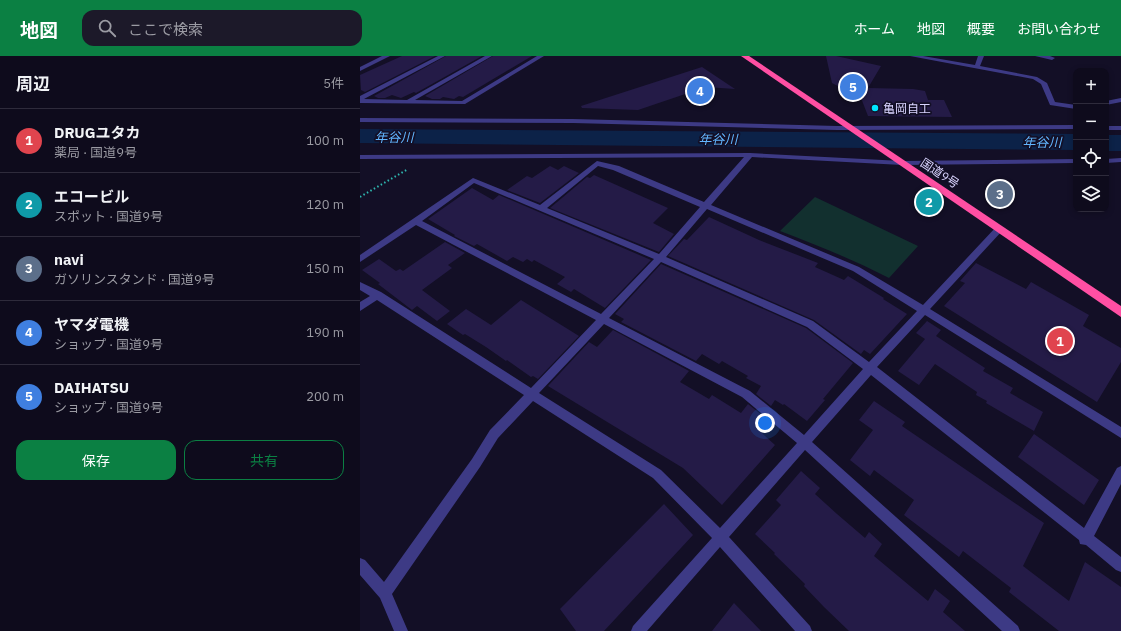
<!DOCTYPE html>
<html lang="ja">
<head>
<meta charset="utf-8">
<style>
  :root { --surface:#0e0b1c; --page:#1c1929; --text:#f1f3f6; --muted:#9b9ba3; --line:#2e2b3b; --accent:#0b8043 }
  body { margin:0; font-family:"IBM Plex Sans","Noto Sans JP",sans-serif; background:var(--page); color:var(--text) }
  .controls { position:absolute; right:12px; top:12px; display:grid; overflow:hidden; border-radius:8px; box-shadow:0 2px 6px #0003 }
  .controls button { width:36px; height:36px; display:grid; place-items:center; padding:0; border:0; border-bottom:1px solid var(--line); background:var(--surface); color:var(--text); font:20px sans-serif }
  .you { position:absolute; left:405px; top:367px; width:14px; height:14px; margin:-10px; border:3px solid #fff; border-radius:50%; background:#1a73e8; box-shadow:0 0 0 6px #1a73e833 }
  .badge { display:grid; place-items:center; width:26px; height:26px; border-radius:50%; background:var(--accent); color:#fff; font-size:13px; font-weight:700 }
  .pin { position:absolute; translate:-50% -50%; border:2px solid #fff; box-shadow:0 1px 4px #0006 }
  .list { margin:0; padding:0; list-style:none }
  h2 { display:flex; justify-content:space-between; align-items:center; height:52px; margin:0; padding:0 16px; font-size:17px }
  h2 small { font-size:13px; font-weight:400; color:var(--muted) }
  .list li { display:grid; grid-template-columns:26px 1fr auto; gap:12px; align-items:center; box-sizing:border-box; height:64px; padding:0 16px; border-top:1px solid var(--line) }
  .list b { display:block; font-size:15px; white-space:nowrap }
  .list p { margin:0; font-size:13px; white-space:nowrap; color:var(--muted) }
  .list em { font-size:13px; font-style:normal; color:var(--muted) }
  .actions { display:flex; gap:8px; padding:12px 16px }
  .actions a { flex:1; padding:9px 0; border:1px solid var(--accent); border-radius:12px; text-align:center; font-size:14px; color:var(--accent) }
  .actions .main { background:var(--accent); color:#fff }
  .icon { flex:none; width:22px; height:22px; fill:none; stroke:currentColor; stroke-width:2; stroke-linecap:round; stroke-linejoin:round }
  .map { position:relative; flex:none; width:761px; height:575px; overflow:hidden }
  header { display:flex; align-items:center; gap:24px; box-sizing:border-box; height:56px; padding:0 20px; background:var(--accent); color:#fff }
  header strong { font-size:19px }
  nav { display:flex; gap:22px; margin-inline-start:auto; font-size:14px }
  .search { width:280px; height:36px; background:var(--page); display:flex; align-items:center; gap:10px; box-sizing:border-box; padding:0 14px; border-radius:12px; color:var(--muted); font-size:15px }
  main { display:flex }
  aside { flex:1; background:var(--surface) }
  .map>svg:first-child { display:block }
</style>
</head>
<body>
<header>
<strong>地図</strong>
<div class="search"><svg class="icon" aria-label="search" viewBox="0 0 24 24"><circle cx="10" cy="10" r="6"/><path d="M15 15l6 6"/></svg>ここで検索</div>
<nav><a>ホーム</a><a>地図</a><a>概要</a><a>お問い合わせ</a></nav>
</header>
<main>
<aside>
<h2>周辺<small>5件</small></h2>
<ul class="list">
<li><span class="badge" style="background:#e0444e">1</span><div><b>DRUGユタカ</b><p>薬局 · 国道9号</p></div><em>100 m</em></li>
<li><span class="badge" style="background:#0f9aa8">2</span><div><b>エコービル</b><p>スポット · 国道9号</p></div><em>120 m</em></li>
<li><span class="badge" style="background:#5c6f8a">3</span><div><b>navi</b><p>ガソリンスタンド · 国道9号</p></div><em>150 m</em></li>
<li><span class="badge" style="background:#3f7fe0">4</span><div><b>ヤマダ電機</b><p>ショップ · 国道9号</p></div><em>190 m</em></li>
<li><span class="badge" style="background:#3f7fe0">5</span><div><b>DAIHATSU</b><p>ショップ · 国道9号</p></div><em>200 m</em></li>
</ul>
<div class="actions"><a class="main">保存</a><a>共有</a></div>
</aside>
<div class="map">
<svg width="761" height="575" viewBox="0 0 761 575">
  <rect width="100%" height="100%" fill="#130f26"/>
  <path fill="#12302f" d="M 455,141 L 558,190 L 529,222 C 494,204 457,189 420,175 Z"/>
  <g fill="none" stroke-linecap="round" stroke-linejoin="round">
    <path fill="#0c2248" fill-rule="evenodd" d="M 0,73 L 716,78 L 716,94 L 0,87 Z
      M 746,79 L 761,79 L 761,95 L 746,95 Z"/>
  </g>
  <path fill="#241b47" d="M 42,0 L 75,0 L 5,36 L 1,34 L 0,19 Z
    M 86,0 L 122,0 L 56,37 L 54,36 L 41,42 L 32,39 L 25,42 L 18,42 L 14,40 Z
    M 133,0 L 172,0 L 103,41 L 99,40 L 94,43 L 83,41 L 80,43 L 72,43 L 65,40 Z
    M 466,0 L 476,0 L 521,10 L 508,32 L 553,33 L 565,35 L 568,44 L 584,44 L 592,61 L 508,60 L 501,42 L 472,27 Z
    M 342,11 L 375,33 L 346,31 L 278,54 L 222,52 L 221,50 Z
    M 190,110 L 198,114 L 204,110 L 219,117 L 180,147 L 147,134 L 167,120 L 172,122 Z
    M 234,119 L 308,152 L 293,167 L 314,178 L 299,196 L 190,152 L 227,121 L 230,122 Z
    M 112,132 L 133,144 L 139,139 L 291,204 L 245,252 L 214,233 L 211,236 L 197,228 L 205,221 L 174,204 L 172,206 L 167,203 L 163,206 L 153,201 L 147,205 L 117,188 L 114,190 L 94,180 L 95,179 L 68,163 Z
    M 349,161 L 399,184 L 458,207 L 455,211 L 484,224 L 488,220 L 524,242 L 523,243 L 547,258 L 510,298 L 504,294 L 501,298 L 454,264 L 308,200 L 324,183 L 327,184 Z
    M 85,186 L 105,197 L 88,209 L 92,212 L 62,234 L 90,255 L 77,265 L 57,250 L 52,254 L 18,228 L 20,227 L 2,214 L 19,203 L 36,215 L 40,213 L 43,215 Z
    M 616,207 L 666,233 L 671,226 L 729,259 L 723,270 L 761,292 L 761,306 L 737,346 L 584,250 L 605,227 L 600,225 Z
    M 301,208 L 446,272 L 493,307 L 463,343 L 465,344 L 447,365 L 424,348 L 423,349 L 415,344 L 411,350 L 396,338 L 401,330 L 386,322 L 388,320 L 362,305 L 359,308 L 342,298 L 336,305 L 261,266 L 264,263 L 255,258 Z
    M 161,244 L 219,280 L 178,323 L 173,320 L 171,321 L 147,304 L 146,305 L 126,291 L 105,278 L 103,279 L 87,268 L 106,253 L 131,269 Z
    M 567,265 L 581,274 L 576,280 L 625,312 L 623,315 L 653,332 L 650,337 L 683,356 L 674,375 L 626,347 L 627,345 L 616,339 L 617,336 L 575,308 L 559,329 L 538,315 L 565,283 L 556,277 Z
    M 253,274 L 329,315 L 320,326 L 349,343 L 352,339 L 381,357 L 388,348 L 403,360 L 395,371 L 415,389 L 362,449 L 323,412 L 188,330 L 229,286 L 237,291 Z
    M 514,345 L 545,366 L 542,370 L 684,467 L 663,510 L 709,545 L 725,506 L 761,531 L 761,575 L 699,575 L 649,536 L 651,532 L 603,495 L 599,501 L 544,459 L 554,444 L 514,414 L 510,420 L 490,404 L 513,374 L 499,364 Z
    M 674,378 L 739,424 L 724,449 L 658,401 Z
    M 441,415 L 460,432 L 455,438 L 477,458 L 505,482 L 509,476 L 522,488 L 514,500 L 568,545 L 575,533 L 590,545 L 583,556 L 605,575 L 489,575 L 464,551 L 444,530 L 445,528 L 414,498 L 415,497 L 395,478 L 421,449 L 416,444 Z
    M 304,448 L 333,479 L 244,575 L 216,575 L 200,553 Z
    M 374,547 L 401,575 L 352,575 Z"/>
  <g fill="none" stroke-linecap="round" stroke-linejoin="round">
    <path stroke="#2fb8b0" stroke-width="2" stroke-dasharray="1.5 2.5" stroke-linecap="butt" d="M 0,141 L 48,113"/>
    <path fill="#3d3a85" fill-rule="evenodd" d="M 22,0 L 30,0 L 0,15 L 0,11 Z
      M 78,0 L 85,0 L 4,43 L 47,44 L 125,0 L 132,0 L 55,44 L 102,45 L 177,0 L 184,0 L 105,48 L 0,47 L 0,40 Z
      M 550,0 L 563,0 L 615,9 L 618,0 L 624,0 L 620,10 L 677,21 L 687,27 L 695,46 L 716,49 L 716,53 L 690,49 L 681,28 L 673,23 Z
      M 675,0 L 690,0 L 695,2 L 692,4 Z
      M 761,42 L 761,46 L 746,49 L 746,45 Z
      M 0,62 L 213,63 L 477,70 L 716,69 L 716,73 L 477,74 L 213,67 L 0,66 Z
      M 746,70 L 761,70 L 761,74 L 746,74 Z
      M 390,97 L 542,105 L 716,103 L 716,107 L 542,109 L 392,101 L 351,149 L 499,211 L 563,249 L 636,171 L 642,171 L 643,173 L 642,175 L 570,253 L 761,371 L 761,382 L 565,259 L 517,311 L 724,472 L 757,412 L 761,410 L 761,428 L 734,480 L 761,501 L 761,516 L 756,514 L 726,489 L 720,488 L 719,484 L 511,319 L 452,386 L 658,570 L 660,575 L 642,575 L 445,394 L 369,481 L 450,570 L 452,575 L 435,575 L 360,491 L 287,575 L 271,575 L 273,570 L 352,482 L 293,422 L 173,345 L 138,382 L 120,411 L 32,538 L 48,575 L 34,575 L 20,542 L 0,519 L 0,502 L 5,504 L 24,526 L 112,403 L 130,374 L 164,339 L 17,244 L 0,255 L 0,246 L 10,240 L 0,234 L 0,226 L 21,236 L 171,332 L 236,264 L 56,169 L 0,206 L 0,199 L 113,122 L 180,149 L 237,105 L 259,110 L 344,146 L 384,101 L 0,103 L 0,99 ZM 238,110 L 253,114 L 340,151 L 299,198 L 187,152 ZM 114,127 L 294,203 L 241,258 L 62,165 ZM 347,153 L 493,215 L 557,255 L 509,306 L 453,265 L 306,201 ZM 301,206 L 447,271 L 503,313 L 444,379 L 390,335 L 249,262 ZM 244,268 L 382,341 L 437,387 L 360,472 L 301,414 L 179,337 Z
      M 761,102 L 761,106 L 746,107 L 746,103 Z"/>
    <path fill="#ff4fa3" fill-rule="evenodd" d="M 381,0 L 389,0 L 761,250 L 761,261 Z"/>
  </g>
  <circle fill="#00e5ff" stroke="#130f26" stroke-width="1.5" cx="515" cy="52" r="4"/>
  <g text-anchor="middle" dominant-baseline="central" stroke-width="3.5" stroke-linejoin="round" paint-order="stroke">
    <g font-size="12" fill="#d9d4ff" stroke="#130f26" text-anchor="start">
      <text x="523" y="52">亀岡自工</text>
    </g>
    <g font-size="12" fill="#d9d4ff" stroke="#130f26">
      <text transform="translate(580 117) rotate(34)">国道9号</text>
    </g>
    <g font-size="13" font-style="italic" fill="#62b6ff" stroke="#130f26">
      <text x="34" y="81">年谷川</text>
      <text x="358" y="83">年谷川</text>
      <text x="682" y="86">年谷川</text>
    </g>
  </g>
</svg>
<div class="controls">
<button>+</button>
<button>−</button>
<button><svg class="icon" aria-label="locate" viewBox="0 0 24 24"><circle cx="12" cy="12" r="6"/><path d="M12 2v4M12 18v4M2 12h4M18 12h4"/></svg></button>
<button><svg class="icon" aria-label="layers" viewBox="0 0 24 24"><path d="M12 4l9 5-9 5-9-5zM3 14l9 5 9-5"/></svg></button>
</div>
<div class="you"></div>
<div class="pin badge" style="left:700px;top:285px;background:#e0444e">1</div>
<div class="pin badge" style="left:569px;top:146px;background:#0f9aa8">2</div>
<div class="pin badge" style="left:640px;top:138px;background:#5c6f8a">3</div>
<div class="pin badge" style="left:340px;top:35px;background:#3f7fe0">4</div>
<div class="pin badge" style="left:493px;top:31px;background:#3f7fe0">5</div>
</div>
</main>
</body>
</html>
